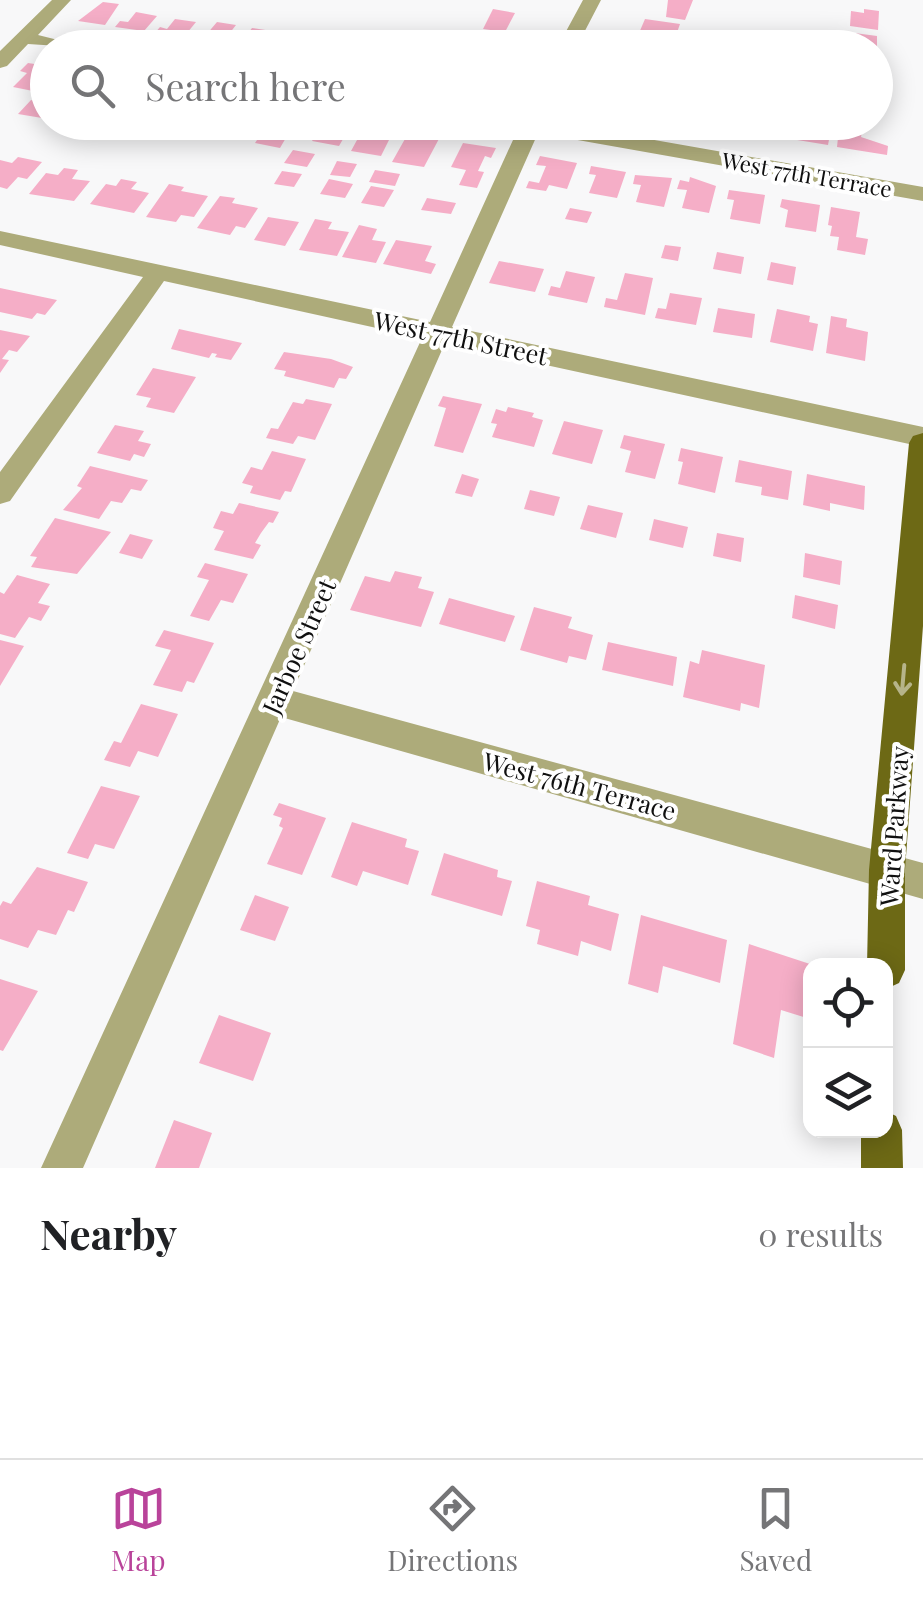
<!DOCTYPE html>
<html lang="en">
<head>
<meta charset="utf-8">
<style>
  :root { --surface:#fff; --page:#f6f6f6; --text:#202124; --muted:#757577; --line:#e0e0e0; --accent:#b9439a }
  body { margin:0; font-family:"Playfair Display",serif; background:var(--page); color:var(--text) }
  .controls { position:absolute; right:30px; bottom:30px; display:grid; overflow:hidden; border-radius:20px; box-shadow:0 5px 25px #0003 }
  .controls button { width:90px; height:90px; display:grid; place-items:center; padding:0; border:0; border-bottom:2px solid var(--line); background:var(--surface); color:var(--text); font:50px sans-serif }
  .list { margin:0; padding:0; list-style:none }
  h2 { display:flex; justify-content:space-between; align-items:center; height:130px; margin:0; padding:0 40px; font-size:42px }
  h2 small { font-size:32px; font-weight:400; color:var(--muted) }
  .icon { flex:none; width:55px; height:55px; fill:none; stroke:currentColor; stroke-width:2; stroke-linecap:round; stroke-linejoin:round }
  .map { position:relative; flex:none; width:923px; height:1168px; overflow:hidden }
  .search { position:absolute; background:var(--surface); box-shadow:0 5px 25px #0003; left:30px; right:30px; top:30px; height:110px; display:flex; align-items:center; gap:25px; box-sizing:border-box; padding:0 35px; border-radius:55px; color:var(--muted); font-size:38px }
  .sheet { height:290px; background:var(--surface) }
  nav { display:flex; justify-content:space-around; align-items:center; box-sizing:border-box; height:140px; border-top:2px solid var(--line); background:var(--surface); font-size:28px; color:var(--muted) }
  nav a { display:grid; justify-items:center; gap:5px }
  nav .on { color:var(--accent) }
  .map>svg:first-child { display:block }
</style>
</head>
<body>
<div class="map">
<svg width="923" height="1168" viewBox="0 0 923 1168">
  <rect width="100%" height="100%" fill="#f8f8f9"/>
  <path fill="#f5aec7" d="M 668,0 L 693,0 L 685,20 L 666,17 Z
    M 103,2 L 119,4 L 105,25 L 78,21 Z
    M 493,9 L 515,13 L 505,32 L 483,29 Z
    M 864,9 L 879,11 L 878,30 L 850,26 L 851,11 L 864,13 Z
    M 136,12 L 157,16 L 144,31 L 115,27 L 120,21 L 128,22 Z
    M 175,19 L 196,22 L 183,38 L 154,34 L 160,27 L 167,29 Z
    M 645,19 L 680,24 L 673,44 L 645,48 L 647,42 L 636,40 Z
    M 217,22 L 236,25 L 219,47 L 192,40 L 197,34 L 206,35 Z
    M 252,28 L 272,31 L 260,48 L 228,47 L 233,40 L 242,41 Z
    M 847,32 L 877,36 L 877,48 L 846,48 Z
    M 291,35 L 311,37 L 304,48 L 282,48 Z
    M 28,63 L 48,66 L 48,82 L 33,91 L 13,87 L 27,73 L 20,71 Z
    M 31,100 L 48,104 L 42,118 L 18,114 Z
    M 278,122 L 308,122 L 298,138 L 287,136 L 280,148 L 255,143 L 265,128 L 274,130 Z
    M 324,122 L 353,122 L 339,146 L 312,141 Z
    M 360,122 L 395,128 L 381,156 L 351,151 L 363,129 L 357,128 Z
    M 749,122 L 782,122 L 779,137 L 747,132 Z
    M 812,122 L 823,123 L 822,128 L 831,129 L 828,145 L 791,139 L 800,124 L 811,126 Z
    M 837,122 L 868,122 L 867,130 L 856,131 L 862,132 L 861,137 L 888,146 L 887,155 L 837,147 L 839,128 L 846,126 Z
    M 410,130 L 441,135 L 424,167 L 392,162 Z
    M 463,143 L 496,148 L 491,158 L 485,156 L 478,171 L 484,172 L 477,188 L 459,185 L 466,170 L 451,167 Z
    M 293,150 L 315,154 L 307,167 L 284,163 Z
    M 540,156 L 577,163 L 567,189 L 549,185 L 546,191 L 526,188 L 529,181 L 539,183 L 546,166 L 536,165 Z
    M 18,157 L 42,162 L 27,179 L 18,177 L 7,189 L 0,187 L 0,160 L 12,163 Z
    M 337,161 L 357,164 L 350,177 L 330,175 Z
    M 591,166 L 626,172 L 617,198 L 589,193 L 596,175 L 589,174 Z
    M 64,168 L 78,170 L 72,179 L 90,181 L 74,201 L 29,194 L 46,173 L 58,175 Z
    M 375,170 L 400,174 L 395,186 L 369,182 Z
    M 282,171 L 302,174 L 294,187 L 274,184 Z
    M 635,175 L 672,178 L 664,207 L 636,202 L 641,185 L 633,184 Z
    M 690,177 L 716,186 L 709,213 L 682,208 L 687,190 L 677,189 L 680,180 L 689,182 Z
    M 121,179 L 137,182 L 131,189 L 149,193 L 134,213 L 90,204 L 106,184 L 116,186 Z
    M 329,179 L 353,184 L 345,198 L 320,194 Z
    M 169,184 L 184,187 L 181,191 L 208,196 L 194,217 L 181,215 L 176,222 L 146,217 Z
    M 371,186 L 394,190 L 384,207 L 361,203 Z
    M 729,190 L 765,195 L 760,224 L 730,219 L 734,200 L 727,199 Z
    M 220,196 L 235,198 L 232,203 L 258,208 L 245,228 L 236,226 L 230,235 L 197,228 Z
    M 427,198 L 456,203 L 451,214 L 421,210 Z
    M 782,199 L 820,205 L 816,232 L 785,227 L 788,210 L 780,207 Z
    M 831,207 L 860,212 L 856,237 L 868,239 L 865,255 L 837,250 L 839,237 L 830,236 L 832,226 L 828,225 Z
    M 570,208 L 592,212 L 587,223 L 565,219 Z
    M 268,217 L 299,222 L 285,246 L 254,240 Z
    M 315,219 L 332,222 L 328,229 L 349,232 L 337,256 L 299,250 Z
    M 359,225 L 377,229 L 372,240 L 386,242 L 376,263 L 342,257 Z
    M 396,240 L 432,246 L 425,261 L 436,264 L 431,274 L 383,264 Z
    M 665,245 L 681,247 L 678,261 L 661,258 Z
    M 717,252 L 744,257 L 741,274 L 713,269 Z
    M 499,261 L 544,269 L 535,292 L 489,283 Z
    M 771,262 L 796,267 L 793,285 L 767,280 Z
    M 566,271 L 595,277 L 587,303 L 548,295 L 551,286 L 560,288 Z
    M 625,273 L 653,278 L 645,315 L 604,307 L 606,298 L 617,300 Z
    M 0,288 L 57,300 L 45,315 L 37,313 L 32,319 L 0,312 Z
    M 670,293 L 702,298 L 696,325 L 655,318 L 658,308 L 666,309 Z
    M 718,308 L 755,314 L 752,338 L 713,332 Z
    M 777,309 L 810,316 L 809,322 L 818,324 L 813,351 L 770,342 Z
    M 831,316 L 847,319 L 846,327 L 868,332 L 865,361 L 826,353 Z
    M 179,329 L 242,343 L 231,360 L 215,357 L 217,354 L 212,353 L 209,358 L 171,349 Z
    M 0,330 L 30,336 L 17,352 L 9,350 L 2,359 L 9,360 L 0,373 Z
    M 284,352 L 331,359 L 353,367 L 346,379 L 339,378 L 334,388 L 284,376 L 286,371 L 274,369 Z
    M 153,368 L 196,377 L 174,413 L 146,407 L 151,398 L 136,395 Z
    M 443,396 L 482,404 L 463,453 L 434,446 L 446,408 L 438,406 Z
    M 306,399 L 332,404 L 315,440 L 298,436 L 293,444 L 266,438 L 271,428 L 278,429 L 293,402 L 303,404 Z
    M 508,407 L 534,413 L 532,417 L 543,420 L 534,447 L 492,437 L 497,424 L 491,423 L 496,409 L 506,412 Z
    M 564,421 L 603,430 L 592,464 L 552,454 Z
    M 115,425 L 144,431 L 138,441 L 151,444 L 144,457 L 134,454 L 130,461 L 97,453 Z
    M 624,435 L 665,444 L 655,479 L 625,472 L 631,451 L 620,448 Z
    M 681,448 L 723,457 L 715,493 L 678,484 L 683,462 L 678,461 Z
    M 272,451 L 306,459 L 291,492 L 285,491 L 280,500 L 250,493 L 253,486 L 242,483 L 251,467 L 262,470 Z
    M 739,460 L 792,471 L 788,500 L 761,495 L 762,487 L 735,482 Z
    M 90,466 L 148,480 L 141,491 L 131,489 L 122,503 L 111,501 L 99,519 L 63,510 L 82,488 L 77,486 Z
    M 462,474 L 479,479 L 472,497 L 455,493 Z
    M 807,474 L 865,486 L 864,510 L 830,503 L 830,511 L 803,505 Z
    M 530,490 L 560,497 L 554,516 L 524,509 Z
    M 239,503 L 279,512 L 273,523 L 269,522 L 261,533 L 255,543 L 261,545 L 253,559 L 214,550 L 224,531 L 213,528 L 221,511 L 233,514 Z
    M 588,505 L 623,513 L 616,538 L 580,529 Z
    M 55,518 L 111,532 L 77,574 L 31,567 L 37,557 L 30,556 Z
    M 654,519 L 688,527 L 683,548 L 649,540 Z
    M 717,533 L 744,538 L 741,562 L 713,556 Z
    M 130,534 L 153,540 L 142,559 L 119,553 Z
    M 805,553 L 842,561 L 840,585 L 803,577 Z
    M 205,563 L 248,574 L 233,603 L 221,600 L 209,621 L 190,616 L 209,580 L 197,577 Z
    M 395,571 L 422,577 L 418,588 L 434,592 L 421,627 L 350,610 L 365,576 L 390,582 Z
    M 17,575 L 50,584 L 38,603 L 50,606 L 41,621 L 29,617 L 15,638 L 0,634 L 0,592 L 4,594 Z
    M 795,595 L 838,605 L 835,629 L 792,618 Z
    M 449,598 L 515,616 L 505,642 L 439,624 Z
    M 534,607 L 572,617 L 568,628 L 593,635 L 586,660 L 569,656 L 567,663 L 520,650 Z
    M 164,630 L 214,643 L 194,683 L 187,681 L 182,692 L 153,685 L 171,650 L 155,646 Z
    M 0,640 L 24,646 L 0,686 Z
    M 608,642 L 677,657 L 673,686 L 602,670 Z
    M 702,650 L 765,665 L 759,708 L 741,703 L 740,711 L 683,697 L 690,661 L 699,664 Z
    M 141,704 L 178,714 L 158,757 L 138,751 L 130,767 L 104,760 L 114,741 L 121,743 Z
    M 101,786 L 140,796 L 114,849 L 95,844 L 88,859 L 67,853 Z
    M 279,803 L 326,818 L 302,875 L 267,864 L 283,828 L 279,826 L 282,818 L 273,815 Z
    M 352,822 L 407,839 L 405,847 L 419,851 L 408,885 L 363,871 L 357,886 L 331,877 Z
    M 444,853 L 498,870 L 497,877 L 512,881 L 502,916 L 431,895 Z
    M 37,867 L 88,882 L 74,912 L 68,910 L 56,935 L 38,930 L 28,948 L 0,939 L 0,906 L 3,901 L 11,904 Z
    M 537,881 L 590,896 L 588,905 L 619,914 L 611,951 L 581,941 L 578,956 L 537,944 L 540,930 L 526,926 Z
    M 255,895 L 289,907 L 275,941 L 240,930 Z
    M 641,915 L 727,940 L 720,983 L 663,966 L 658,993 L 628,984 Z
    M 749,944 L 810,964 L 810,1019 L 781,1010 L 774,1058 L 733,1044 Z
    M 0,979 L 38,991 L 3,1051 L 0,1050 Z
    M 219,1015 L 271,1033 L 253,1081 L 199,1063 Z
    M 174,1120 L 212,1133 L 199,1168 L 155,1168 Z"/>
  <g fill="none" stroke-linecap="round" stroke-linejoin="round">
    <path fill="#adab7a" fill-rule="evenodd" d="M 52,0 L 71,0 L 38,35 L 90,48 L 28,44 L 7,66 L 0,68 L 0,51 Z
      M 583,0 L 601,0 L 576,48 L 557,48 Z
      M 503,122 L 552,122 L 923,187 L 923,201 L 538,133 L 452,327 L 923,427 L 923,447 L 445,343 L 293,691 L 923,863 L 923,899 L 281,717 L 83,1168 L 41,1168 L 422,338 L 164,281 L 10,501 L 0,504 L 0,472 L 143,277 L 0,245 L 0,231 L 430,322 L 518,129 Z"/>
    <path fill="#6d6915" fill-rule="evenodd" d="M 923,433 L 923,626 L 905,870 L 905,970 L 899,983 L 886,989 L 886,966 L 867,966 L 869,870 L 909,443 L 913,436 Z
      M 886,1111 L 896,1116 L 902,1130 L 903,1168 L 861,1168 L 861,1130 L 886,1130 Z"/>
  </g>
  <defs><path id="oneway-shaft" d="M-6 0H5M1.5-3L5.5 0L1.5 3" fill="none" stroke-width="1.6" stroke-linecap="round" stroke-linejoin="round" transform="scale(2.5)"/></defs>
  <use stroke="#b6b48a" href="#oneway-shaft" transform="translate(903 680) rotate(95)"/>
  <g text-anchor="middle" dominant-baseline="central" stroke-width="8" stroke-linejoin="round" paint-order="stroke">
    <g font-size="22" fill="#101010" stroke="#fff">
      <text transform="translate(807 174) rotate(10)">West 77th Terrace</text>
    </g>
    <g font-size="25" fill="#101010" stroke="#fff">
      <text transform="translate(461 337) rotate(12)">West 77th Street</text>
      <text transform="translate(298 646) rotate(-66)">Jarboe Street</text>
      <text transform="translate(580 785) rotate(15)">West 76th Terrace</text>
      <text transform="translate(893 826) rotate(-86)">Ward Parkway</text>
    </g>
  </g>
</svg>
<div class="controls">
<button><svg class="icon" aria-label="locate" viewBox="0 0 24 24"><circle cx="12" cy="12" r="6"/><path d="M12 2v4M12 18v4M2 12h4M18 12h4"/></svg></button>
<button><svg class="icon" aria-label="layers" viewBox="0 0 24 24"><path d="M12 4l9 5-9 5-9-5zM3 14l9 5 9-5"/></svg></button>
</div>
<div class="search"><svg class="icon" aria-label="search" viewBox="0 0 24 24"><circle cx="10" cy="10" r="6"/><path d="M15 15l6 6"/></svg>Search here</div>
</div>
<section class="sheet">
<h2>Nearby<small>0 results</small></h2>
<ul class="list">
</ul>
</section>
<nav>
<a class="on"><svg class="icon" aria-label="map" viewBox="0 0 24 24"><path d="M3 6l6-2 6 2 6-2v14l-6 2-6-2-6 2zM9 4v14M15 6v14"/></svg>Map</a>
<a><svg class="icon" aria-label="directions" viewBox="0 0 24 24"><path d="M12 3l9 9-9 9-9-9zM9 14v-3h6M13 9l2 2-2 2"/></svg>Directions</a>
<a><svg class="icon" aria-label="saved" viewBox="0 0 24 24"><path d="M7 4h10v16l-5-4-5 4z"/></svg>Saved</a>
</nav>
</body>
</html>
